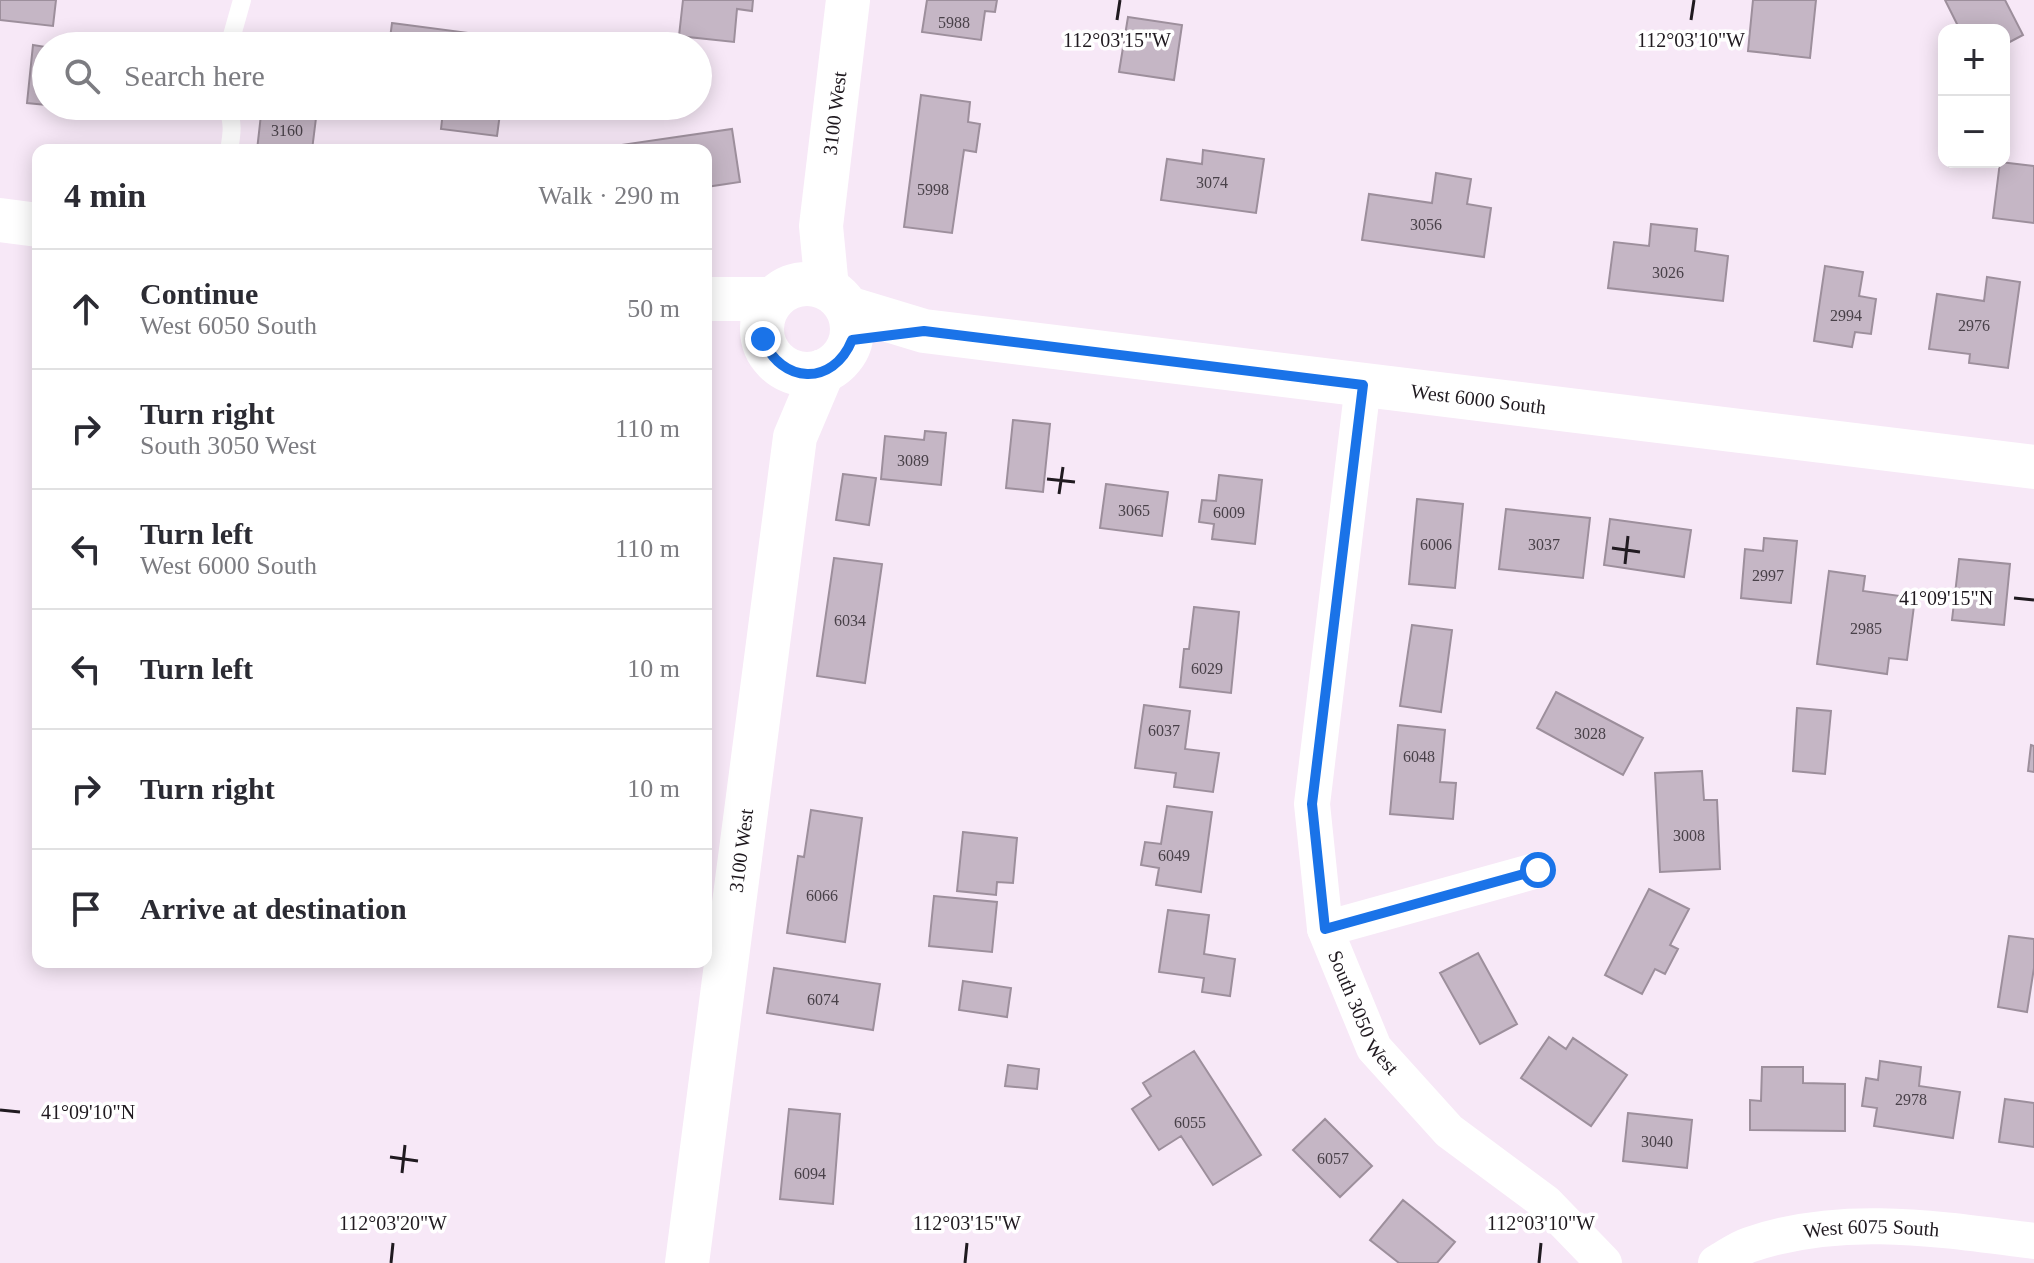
<!DOCTYPE html>
<html lang="en">
<head>
<meta charset="utf-8">
<style>
  :root { --surface:#fff; --page:#f2f2f3; --text:#2b2b33; --muted:#7c7c81; --line:#e1e1e2 }
  body { margin:0; font-family:"Times New Roman",serif; background:var(--page); color:var(--text) }
  .controls { position:absolute; right:24px; top:24px; display:grid; overflow:hidden; border-radius:16px; box-shadow:0 4px 20px #0003 }
  .controls button { width:72px; height:72px; display:grid; place-items:center; padding:0; border:0; border-bottom:2px solid var(--line); background:var(--surface); color:var(--text); font:40px sans-serif }
  .stop { position:absolute; width:24px; height:24px; margin:-18px; border:6px solid #1a73e8; border-radius:50%; background:#fff }
  .stop.end { background:#1a73e8; border-color:#fff; box-shadow:0 2px 8px #0008 }
  .list { margin:0; padding:0; list-style:none }
  h2 { display:flex; justify-content:space-between; align-items:center; height:104px; margin:0; padding:0 32px; font-size:34px }
  h2 small { font-size:26px; font-weight:400; color:var(--muted) }
  .list li { display:grid; grid-template-columns:52px 1fr auto; gap:24px; align-items:center; box-sizing:border-box; height:120px; padding:0 32px; border-top:2px solid var(--line) }
  .list b { display:block; font-size:30px; white-space:nowrap }
  .list p { margin:0; font-size:26px; white-space:nowrap; color:var(--muted) }
  .list em { font-size:26px; font-style:normal; color:var(--muted) }
  .icon { flex:none; width:44px; height:44px; fill:none; stroke:currentColor; stroke-width:2; stroke-linecap:round; stroke-linejoin:round }
  .map { position:relative; flex:none; width:2034px; height:1263px; overflow:hidden }
  .search { position:absolute; background:var(--surface); box-shadow:0 4px 20px #0003; left:32px; top:32px; width:680px; height:88px; display:flex; align-items:center; gap:20px; box-sizing:border-box; padding:0 28px; border-radius:44px; color:var(--muted); font-size:30px }
  .panel { position:absolute; background:var(--surface); box-shadow:0 4px 20px #0003; left:32px; top:144px; width:680px; height:824px; border-radius:16px }
  .map>svg:first-child { display:block }
</style>
</head>
<body>
<div class="map">
<svg width="2034" height="1263" viewBox="0 0 2034 1263">
  <rect width="100%" height="100%" fill="#f7e8f7"/>
  <path fill="#c5b6c5" stroke="#9d8f9c" stroke-width="2" d="M 0,0 L 56,0 L 53,26 L 0,20 Z
    M 683,0 L 753,0 L 752,11 L 737,9 L 734,42 L 679,36 Z
    M 927,0 L 997,0 L 995,12 L 985,11 L 981,40 L 922,32 Z
    M 1753,0 L 1816,0 L 1810,58 L 1748,51 Z
    M 1945,0 L 2005,0 L 2023,35 L 2004,45 L 2004,30 L 1960,30 Z
    M 1128,17 L 1182,25 L 1174,80 L 1119,72 Z
    M 392,23 L 469,33 L 468,46 L 389,46 Z
    M 33,45 L 46,47 L 46,105 L 27,103 Z
    M 921,95 L 970,102 L 968,122 L 980,124 L 976,152 L 964,150 L 952,233 L 904,227 Z
    M 56,106 L 113,106 L 113,112 Z
    M 262,106 L 317,110 L 312,150 L 257,150 Z
    M 403,106 L 501,106 L 497,136 L 441,129 L 443,111 Z
    M 732,129 L 740,182 L 706,187 L 706,150 L 622,150 L 621,145 Z
    M 1203,150 L 1264,159 L 1256,213 L 1161,200 L 1167,159 L 1202,164 Z
    M 2000,162 L 2034,166 L 2034,223 L 1993,218 Z
    M 1436,173 L 1471,179 L 1467,204 L 1491,208 L 1484,257 L 1362,240 L 1369,194 L 1432,203 Z
    M 1651,224 L 1697,229 L 1695,251 L 1728,256 L 1723,301 L 1608,288 L 1614,242 L 1649,246 Z
    M 1825,266 L 1863,272 L 1859,296 L 1876,299 L 1871,334 L 1855,332 L 1852,347 L 1814,341 Z
    M 1987,277 L 2020,282 L 2008,368 L 1969,363 L 1970,354 L 1929,349 L 1937,294 L 1984,301 Z
    M 1013,420 L 1050,424 L 1043,492 L 1006,488 Z
    M 925,431 L 946,433 L 941,485 L 881,479 L 885,436 L 924,440 Z
    M 843,474 L 876,478 L 869,525 L 836,520 Z
    M 1219,475 L 1262,480 L 1255,544 L 1212,539 L 1214,524 L 1199,522 L 1202,500 L 1216,501 Z
    M 1106,484 L 1168,492 L 1162,536 L 1100,528 Z
    M 1417,499 L 1463,504 L 1455,588 L 1409,584 Z
    M 1506,509 L 1590,518 L 1583,578 L 1499,569 Z
    M 1610,519 L 1691,530 L 1684,577 L 1604,565 Z
    M 1764,538 L 1797,541 L 1791,603 L 1741,598 L 1745,549 L 1763,551 Z
    M 834,558 L 882,564 L 865,683 L 817,676 Z
    M 1959,559 L 2010,564 L 2004,625 L 1952,620 Z
    M 1829,571 L 1865,576 L 1863,591 L 1915,598 L 1907,660 L 1889,658 L 1887,674 L 1817,664 Z
    M 1194,607 L 1239,612 L 1231,693 L 1180,687 L 1184,649 L 1189,649 Z
    M 1412,625 L 1452,630 L 1441,712 L 1400,706 Z
    M 1556,692 L 1643,738 L 1623,775 L 1537,728 Z
    M 1144,705 L 1190,711 L 1185,749 L 1219,753 L 1213,792 L 1174,787 L 1176,773 L 1135,768 Z
    M 1797,708 L 1831,711 L 1825,774 L 1793,771 Z
    M 1398,725 L 1445,730 L 1440,782 L 1456,783 L 1453,819 L 1390,814 Z
    M 2031,745 L 2034,746 L 2034,772 L 2028,771 Z
    M 1702,771 L 1704,800 L 1717,800 L 1720,869 L 1660,872 L 1655,773 Z
    M 1167,806 L 1212,812 L 1201,892 L 1156,885 L 1159,868 L 1141,865 L 1145,842 L 1161,844 Z
    M 811,810 L 862,818 L 845,942 L 787,933 L 798,856 L 804,857 Z
    M 963,832 L 1017,838 L 1013,883 L 997,882 L 996,895 L 957,891 Z
    M 1649,889 L 1689,909 L 1670,945 L 1678,949 L 1665,974 L 1655,969 L 1642,994 L 1605,975 Z
    M 934,896 L 997,902 L 992,952 L 929,946 Z
    M 1168,910 L 1209,915 L 1204,954 L 1235,959 L 1230,996 L 1202,992 L 1204,978 L 1159,972 Z
    M 2009,936 L 2034,939 L 2034,968 L 2027,1012 L 1998,1007 Z
    M 1478,953 L 1517,1024 L 1480,1044 L 1440,973 Z
    M 774,968 L 880,984 L 873,1030 L 767,1013 Z
    M 963,981 L 1011,988 L 1007,1017 L 959,1010 Z
    M 1549,1037 L 1566,1049 L 1573,1038 L 1627,1075 L 1591,1126 L 1521,1078 Z
    M 1194,1051 L 1261,1155 L 1213,1185 L 1181,1136 L 1159,1150 L 1132,1109 L 1151,1096 L 1143,1083 Z
    M 1880,1061 L 1921,1067 L 1919,1086 L 1960,1092 L 1953,1138 L 1874,1126 L 1877,1108 L 1862,1106 L 1866,1078 L 1878,1080 Z
    M 1008,1065 L 1039,1069 L 1037,1089 L 1005,1086 Z
    M 1762,1067 L 1803,1067 L 1803,1083 L 1845,1084 L 1845,1131 L 1750,1130 L 1750,1100 L 1761,1101 Z
    M 2005,1099 L 2034,1103 L 2034,1147 L 1999,1142 Z
    M 789,1109 L 840,1114 L 833,1204 L 780,1199 Z
    M 1628,1113 L 1692,1120 L 1687,1168 L 1623,1161 Z
    M 1325,1119 L 1372,1166 L 1340,1197 L 1293,1150 Z
    M 1403,1200 L 1455,1242 L 1437,1263 L 1399,1263 L 1370,1240 Z"/>
  <g fill="none" stroke-linecap="round" stroke-linejoin="round">
    <path stroke="#fff" stroke-width="18" d="M 229,46 L 242,0
      M 226,106 C 234,121 232,134 229,150"/>
    <g stroke="#fff" stroke-width="36">
      <path id="s1" d="M 1363,385 L 1312,804 L 1325,929 L 1374,1048 L 1449,1131 L 1546,1203 L 1604,1263"/>
      <path d="M 1325,929 L 1538,870"/>
      <path id="s2" d="M 1716,1263 C 1727,1257 1737,1249 1749,1245 C 1841,1213 1939,1229 2034,1241"/>
    </g>
    <g stroke="#fff" stroke-width="44">
      <path d="M 0,220 L 38,225"/>
      <circle cx="807" cy="329" r="45"/>
      <path id="s3" d="M 827,288 L 821,226 L 848,0"/>
      <path d="M 706,299 L 773,299"/>
      <path id="s4" d="M 848,308 L 924,331 L 2034,467"/>
      <path id="s5" d="M 687,1263 L 795,437 L 823,371"/>
    </g>
  </g>
  <g fill="none" stroke-linecap="round" stroke-linejoin="round">
    <path stroke="#1a73e8" stroke-width="10" d="M 763,339 C 781,384 833,387 852,340 L 924,331 L 1363,385 L 1312,804 L 1325,929 L 1538,870"/>
  </g>
  <path fill="none" stroke="#201a20" stroke-width="3" d="M 1117,20 L 1120,0M 1691,20 L 1694,0M 1047,479 L 1075,482M 1059,494 L 1063,467M 1612,548 L 1640,552M 1625,564 L 1628,536M 2014,598 L 2034,600M 0,1110 L 20,1112M 390,1157 L 418,1161M 402,1173 L 405,1145M 391,1263 L 393,1243M 965,1263 L 967,1243M 1539,1263 L 1541,1243"/>
  <g text-anchor="middle" dominant-baseline="central" stroke-width="7" stroke-linejoin="round" paint-order="stroke">
    <g font-size="16" fill="#494149">
      <text x="954" y="22">5988</text>
      <text x="287" y="130">3160</text>
      <text x="1212" y="182">3074</text>
      <text x="933" y="189">5998</text>
      <text x="1426" y="224">3056</text>
      <text x="1668" y="272">3026</text>
      <text x="1846" y="315">2994</text>
      <text x="1974" y="325">2976</text>
      <text x="913" y="460">3089</text>
      <text x="1134" y="510">3065</text>
      <text x="1229" y="512">6009</text>
      <text x="1436" y="544">6006</text>
      <text x="1544" y="544">3037</text>
      <text x="1768" y="575">2997</text>
      <text x="850" y="620">6034</text>
      <text x="1866" y="628">2985</text>
      <text x="1207" y="668">6029</text>
      <text x="1164" y="730">6037</text>
      <text x="1590" y="733">3028</text>
      <text x="1419" y="756">6048</text>
      <text x="1689" y="835">3008</text>
      <text x="1174" y="855">6049</text>
      <text x="822" y="895">6066</text>
      <text x="823" y="999">6074</text>
      <text x="1911" y="1099">2978</text>
      <text x="1190" y="1122">6055</text>
      <text x="1657" y="1141">3040</text>
      <text x="1333" y="1158">6057</text>
      <text x="810" y="1173">6094</text>
    </g>
    <g font-size="20" fill="#201a20" stroke="#fff">
      <text stroke="none"><textPath href="#s3" startOffset="176">3100 West</textPath></text>
      <text stroke="none"><textPath href="#s4" startOffset="638">West 6000 South</textPath></text>
      <text stroke="none"><textPath href="#s5" startOffset="416">3100 West</textPath></text>
      <text stroke="none"><textPath href="#s1" startOffset="640">South 3050 West</textPath></text>
      <text stroke="none"><textPath href="#s2" startOffset="162">West 6075 South</textPath></text>
    </g>
  </g>
  <g font-size="20" text-anchor="middle" fill="#201a20" stroke="#fff" stroke-width="7" stroke-linejoin="round" paint-order="stroke">
    <text x="1117" y="47">112°03'15"W</text>
    <text x="1691" y="47">112°03'10"W</text>
    <text x="1946" y="605">41°09'15"N</text>
    <text x="88" y="1119">41°09'10"N</text>
    <text x="393" y="1230">112°03'20"W</text>
    <text x="967" y="1230">112°03'15"W</text>
    <text x="1541" y="1230">112°03'10"W</text>
  </g>
</svg>
<div class="controls">
<button>+</button>
<button>−</button>
</div>
<div class="stop" style="left:1538px;top:870px"></div>
<div class="stop end" style="left:763px;top:339px"></div>
<div class="search"><svg class="icon" aria-label="search" viewBox="0 0 24 24"><circle cx="10" cy="10" r="6"/><path d="M15 15l6 6"/></svg>Search here</div>
<section class="panel">
<h2>4 min<small>Walk · 290 m</small></h2>
<ul class="list">
<li><svg class="icon" aria-label="ahead" viewBox="0 0 24 24"><path d="M12 20V5M6 11l6-6 6 6"/></svg><div><b>Continue</b><p>West 6050 South</p></div><em>50 m</em></li>
<li><svg class="icon" aria-label="right" viewBox="0 0 24 24"><path d="M7 20v-9h11M14 6l5 5-5 5"/></svg><div><b>Turn right</b><p>South 3050 West</p></div><em>110 m</em></li>
<li><svg class="icon" aria-label="left" viewBox="0 0 24 24"><path d="M17 20v-9H6M10 6l-5 5 5 5"/></svg><div><b>Turn left</b><p>West 6000 South</p></div><em>110 m</em></li>
<li><svg class="icon" aria-label="left" viewBox="0 0 24 24"><path d="M17 20v-9H6M10 6l-5 5 5 5"/></svg><div><b>Turn left</b></div><em>10 m</em></li>
<li><svg class="icon" aria-label="right" viewBox="0 0 24 24"><path d="M7 20v-9h11M14 6l5 5-5 5"/></svg><div><b>Turn right</b></div><em>10 m</em></li>
<li><svg class="icon" aria-label="arrive" viewBox="0 0 24 24"><path d="M6 21V4h12l-3 4 3 4H6"/></svg><div><b>Arrive at destination</b></div></li>
</ul>
</section>
</div>
</body>
</html>
